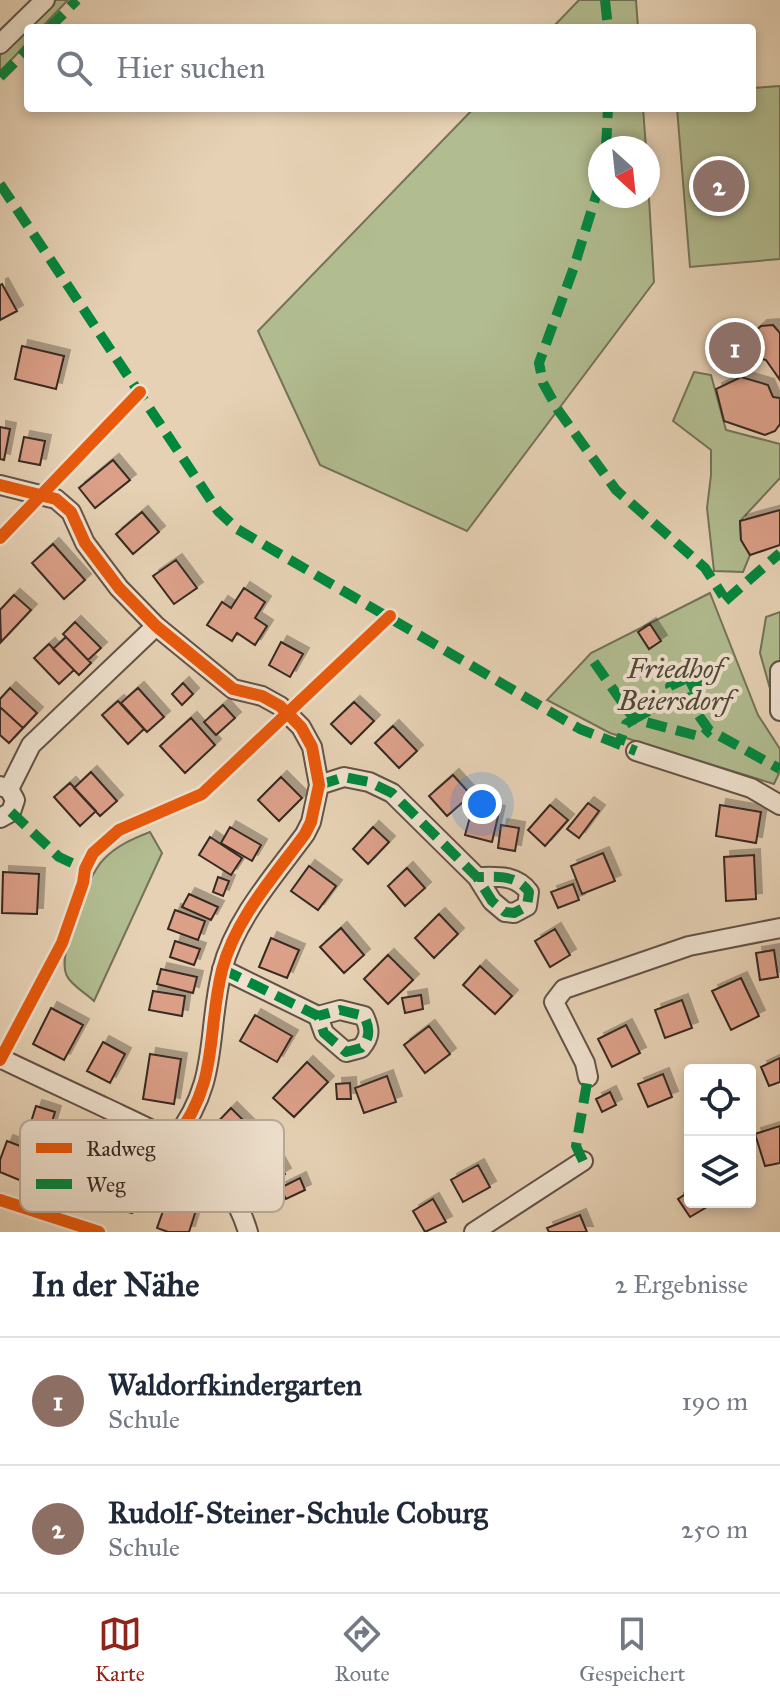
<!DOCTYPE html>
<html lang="de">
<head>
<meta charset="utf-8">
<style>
  :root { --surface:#fff; --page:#f6f6f7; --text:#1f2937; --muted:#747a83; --line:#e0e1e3; --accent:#8f2418 }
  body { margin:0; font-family:"IM FELL Great Primer",serif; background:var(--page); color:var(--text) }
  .controls { position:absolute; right:24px; bottom:24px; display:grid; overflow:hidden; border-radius:8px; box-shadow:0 4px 12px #0003 }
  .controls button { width:72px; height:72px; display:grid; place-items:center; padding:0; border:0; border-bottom:2px solid var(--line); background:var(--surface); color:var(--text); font:40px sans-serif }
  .compass { position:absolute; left:588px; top:136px; width:72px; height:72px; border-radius:50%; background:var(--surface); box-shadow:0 4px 12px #0003; rotate:153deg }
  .you { position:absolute; left:482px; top:804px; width:28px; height:28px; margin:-20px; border:6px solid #fff; border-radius:50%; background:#1a73e8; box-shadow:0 0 0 12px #1a73e833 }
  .badge { display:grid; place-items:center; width:52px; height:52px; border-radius:50%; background:var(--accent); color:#fff; font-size:26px; font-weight:700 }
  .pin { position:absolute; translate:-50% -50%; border:4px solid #fff; box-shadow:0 2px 8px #0006 }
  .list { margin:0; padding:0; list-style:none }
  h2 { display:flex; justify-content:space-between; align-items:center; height:104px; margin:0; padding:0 32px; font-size:34px }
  h2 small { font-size:26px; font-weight:400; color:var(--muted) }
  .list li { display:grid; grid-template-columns:52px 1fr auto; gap:24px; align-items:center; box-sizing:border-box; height:128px; padding:0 32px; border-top:2px solid var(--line) }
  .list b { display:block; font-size:30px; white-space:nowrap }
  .list p { margin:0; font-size:26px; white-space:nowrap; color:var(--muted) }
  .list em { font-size:26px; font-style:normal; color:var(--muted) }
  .icon { flex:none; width:44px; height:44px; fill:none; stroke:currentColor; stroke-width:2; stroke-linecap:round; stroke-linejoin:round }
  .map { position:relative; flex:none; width:780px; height:1232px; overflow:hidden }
  .search { position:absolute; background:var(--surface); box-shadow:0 4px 12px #0003; left:24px; right:24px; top:24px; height:88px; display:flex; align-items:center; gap:20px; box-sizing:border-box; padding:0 28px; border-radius:8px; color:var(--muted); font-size:30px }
  .sheet { height:360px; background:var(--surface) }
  nav { display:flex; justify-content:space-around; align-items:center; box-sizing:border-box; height:112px; border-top:2px solid var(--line); background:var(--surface); font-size:22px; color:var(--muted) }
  nav a { display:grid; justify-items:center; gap:4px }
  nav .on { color:var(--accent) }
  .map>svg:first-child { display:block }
</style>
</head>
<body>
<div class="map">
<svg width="780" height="1232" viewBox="0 0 780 1232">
  <defs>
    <filter id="shadow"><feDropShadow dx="6" dy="-6" stdDeviation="0" flood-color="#0004"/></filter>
  </defs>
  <rect width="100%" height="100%" fill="#e6d1b4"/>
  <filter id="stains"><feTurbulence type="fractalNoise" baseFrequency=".0025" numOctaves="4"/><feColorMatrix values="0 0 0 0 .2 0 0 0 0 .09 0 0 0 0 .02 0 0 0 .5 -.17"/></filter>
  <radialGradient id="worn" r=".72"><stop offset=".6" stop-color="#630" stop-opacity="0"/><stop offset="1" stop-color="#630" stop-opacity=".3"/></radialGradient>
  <path fill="#b1bc90" stroke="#747259" stroke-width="2" d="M 54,0 L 68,0 L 41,28 L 28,28 L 28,42 L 0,72 L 0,55 Z
    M 579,0 L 636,0 L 638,28 L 552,28 Z
    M 780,86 L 780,259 L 690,267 L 677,108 L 752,108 L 752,88 Z
    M 474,108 L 643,108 L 646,148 L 600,148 L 600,196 L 648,196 L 648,182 L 654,282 L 467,531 L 320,465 L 258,331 Z
    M 694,372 L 711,375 L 726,430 L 780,444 L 780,478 L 740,521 L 741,540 L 750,555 L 743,572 L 714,571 L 707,508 L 711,475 L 711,450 L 673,421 Z
    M 710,593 L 758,715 L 780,749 L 780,771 L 774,784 L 610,733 L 547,700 L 591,653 Z
    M 780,612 L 780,660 L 769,685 L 760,653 L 766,617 Z
    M 150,832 L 162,853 L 94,1001 C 87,994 71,985 67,976 C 56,955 87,877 103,860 C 116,846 132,839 150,832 Z"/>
  <path fill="#dca089" stroke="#372922" stroke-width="2" filter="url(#shadow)" d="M 2,284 L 17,311 L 0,320 L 0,285 Z
    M 773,325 L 780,333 L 780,380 L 766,360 L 755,357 L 749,337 L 761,326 Z
    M 22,346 L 64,356 L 56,389 L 15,379 Z
    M 741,377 L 768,385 L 773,397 L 780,398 L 780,424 L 775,431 L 765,435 L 724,421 L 716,389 Z
    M 0,427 L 10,429 L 4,460 L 0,459 Z
    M 24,437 L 45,441 L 40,465 L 19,461 Z
    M 113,460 L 130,480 L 95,508 L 79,488 Z
    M 780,510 L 780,545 L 750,555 L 741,540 L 740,521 Z
    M 142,512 L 159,532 L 133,554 L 116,534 Z
    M 53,544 L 85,580 L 64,599 L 32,563 Z
    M 176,560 L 197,588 L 174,604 L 153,576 Z
    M 244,588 L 265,602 L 255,618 L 267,626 L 255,645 L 237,633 L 232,641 L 207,625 L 222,602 L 231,608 Z
    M 14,595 L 31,610 L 1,642 L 0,610 Z
    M 75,622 L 101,648 L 88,660 L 63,634 Z
    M 650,624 L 661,641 L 649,649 L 638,632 Z
    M 66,637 L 91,663 L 79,675 L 53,649 Z
    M 281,642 L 303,654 L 290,677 L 269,665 Z
    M 49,644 L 74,670 L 59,684 L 34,658 Z
    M 183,683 L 193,694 L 182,705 L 172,694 Z
    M 10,688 L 37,713 L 23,728 L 0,707 L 0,699 Z
    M 138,688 L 164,717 L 147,732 L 121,703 Z
    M 118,701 L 144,729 L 128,744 L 102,715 Z
    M 354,702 L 374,721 L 351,744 L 331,724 Z
    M 223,705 L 235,718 L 216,735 L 204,722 Z
    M 0,707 L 23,728 L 9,743 L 0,735 Z
    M 191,718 L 215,745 L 185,773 L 160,746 Z
    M 393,726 L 417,751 L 399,768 L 375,743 Z
    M 91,772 L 117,801 L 100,816 L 74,788 Z
    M 453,775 L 471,795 L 447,816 L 429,796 Z
    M 281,777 L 302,798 L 279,821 L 258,800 Z
    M 70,783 L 96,811 L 80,826 L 54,797 Z
    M 588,803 L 599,811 L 579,838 L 567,829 Z
    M 550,805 L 568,820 L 545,846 L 528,830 Z
    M 720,805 L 761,812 L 756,843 L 716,836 Z
    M 473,806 L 499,812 L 492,842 L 465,835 Z
    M 501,825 L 519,828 L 515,851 L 498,848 Z
    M 230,827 L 261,845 L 252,861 L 221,843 Z
    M 373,827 L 389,842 L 368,864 L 353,849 Z
    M 210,837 L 242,858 L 231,875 L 199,855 Z
    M 603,853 L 615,881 L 582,894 L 571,866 Z
    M 754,855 L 756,899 L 726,901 L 724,857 Z
    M 309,866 L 336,886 L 318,910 L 291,891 Z
    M 407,868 L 425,888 L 405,906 L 388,886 Z
    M 3,872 L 39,874 L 37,914 L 2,913 Z
    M 218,877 L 229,881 L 223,896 L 213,892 Z
    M 573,884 L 579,900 L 558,908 L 551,892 Z
    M 189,894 L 218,907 L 211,920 L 182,907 Z
    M 175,910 L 205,921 L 198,940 L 168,929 Z
    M 439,914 L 458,934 L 434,958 L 415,938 Z
    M 341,928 L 364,955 L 344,973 L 320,947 Z
    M 555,929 L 570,955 L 550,967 L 535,941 Z
    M 271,938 L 299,950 L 287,978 L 259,967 Z
    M 175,941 L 200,949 L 194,965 L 170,957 Z
    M 774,950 L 778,977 L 760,980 L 756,953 Z
    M 388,955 L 413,980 L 388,1004 L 364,979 Z
    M 480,966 L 512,996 L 495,1014 L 463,985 Z
    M 161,969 L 197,977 L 193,993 L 157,984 Z
    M 741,978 L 759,1016 L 731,1030 L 712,991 Z
    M 153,991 L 185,996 L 182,1016 L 149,1010 Z
    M 421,995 L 423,1009 L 405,1013 L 402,998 Z
    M 682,1000 L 692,1028 L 665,1038 L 655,1010 Z
    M 51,1008 L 83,1025 L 64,1060 L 33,1044 Z
    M 255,1015 L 292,1036 L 277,1062 L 240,1041 Z
    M 626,1025 L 640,1053 L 612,1067 L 598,1039 Z
    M 429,1026 L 450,1054 L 425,1073 L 404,1045 Z
    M 103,1042 L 125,1054 L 110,1083 L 87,1071 Z
    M 150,1054 L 181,1059 L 174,1104 L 143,1099 Z
    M 780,1058 L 780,1082 L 769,1086 L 761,1067 Z
    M 307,1062 L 328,1082 L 294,1117 L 273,1098 Z
    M 663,1074 L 672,1097 L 648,1107 L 638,1084 Z
    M 387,1076 L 396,1102 L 364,1113 L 355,1088 Z
    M 350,1083 L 351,1099 L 337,1099 L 336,1084 Z
    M 610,1092 L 616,1105 L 602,1112 L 596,1099 Z
    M 36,1106 L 55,1112 L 50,1128 L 31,1122 Z
    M 231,1108 L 252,1129 L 234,1148 L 213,1127 Z
    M 780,1126 L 780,1163 L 765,1166 L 755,1134 Z
    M 7,1141 L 36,1152 L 24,1182 L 0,1172 L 0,1160 Z
    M 276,1158 L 285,1174 L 262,1187 L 253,1171 Z
    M 478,1165 L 490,1187 L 463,1202 L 451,1180 Z
    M 300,1178 L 305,1190 L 286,1199 L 280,1188 Z
    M 114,1179 L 140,1187 L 132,1213 L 106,1206 Z
    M 690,1191 L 690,1202 L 712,1204 L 690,1217 L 678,1199 Z
    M 168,1197 L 197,1207 L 189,1232 L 168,1232 L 157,1228 Z
    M 433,1199 L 446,1222 L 425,1232 L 413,1211 Z
    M 580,1215 L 587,1232 L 549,1232 L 547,1228 Z"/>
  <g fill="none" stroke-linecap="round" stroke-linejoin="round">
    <g stroke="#635346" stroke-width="22">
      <path id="minor" d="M 0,44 L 45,0
        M 0,485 L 56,499 L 71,512 L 85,543 L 119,588 L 156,626 L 233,689 L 262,696 L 280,706 L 301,727 L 312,747 L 319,785 L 311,822 L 305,834 C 275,875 235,919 222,970 C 206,1036 220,1081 174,1140
        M 780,671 L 780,711
        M 636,751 L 751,788 L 780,805
        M 319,785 L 344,777 L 369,782 L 392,793 L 477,877 L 492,901 L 505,912 L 514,913 L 527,906 L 529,892 C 516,874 497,877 477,877
        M 0,786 L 9,789 L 15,800 L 11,812 L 0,818
        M 9,789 L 31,745 L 156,626
        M 222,969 L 318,1016 L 324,1033 L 346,1052 L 361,1048 C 371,1036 370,1029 364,1016 L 340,1010 L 318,1016
        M 0,1058 C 35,1075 70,1091 106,1108 C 167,1137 227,1160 248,1232
        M 588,1077 L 585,1063 L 554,1002 L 564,989 L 689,946 L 780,928
        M 474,1232 L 583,1161"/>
    </g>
    <use href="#minor" stroke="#efe1ce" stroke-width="18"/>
    <path stroke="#00873e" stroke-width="10" stroke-dasharray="20 10" stroke-linecap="butt" d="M 605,0 L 608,28
      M 49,28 L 77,0
      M 0,77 L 28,49
      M 606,148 L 608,108
      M 600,183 L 574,267 L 539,363 L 543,383 L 558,410 L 616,490 L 705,568 L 723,596
      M 0,184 L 218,511 L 237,529 L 580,729 L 636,751
      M 725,601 L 780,553
      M 594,662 L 634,719 L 626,724 L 619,744
      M 688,688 L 720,671
      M 675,697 L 634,719 L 702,737 L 709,730
      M 687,699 L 679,705 L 670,686 L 683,680 L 692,696 L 687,699 L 709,730 L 780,769
      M 319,785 L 344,777 L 369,782 L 392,793 L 477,877 L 492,901 L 505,912 L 514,913 L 527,906 L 529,892 C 516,874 497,877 477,877
      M 11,812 L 59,857 L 85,869
      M 222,969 L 318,1016 L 324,1033 L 346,1052 L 361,1048 C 371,1036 370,1029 364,1016 L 340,1010 L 318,1016
      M 583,1161 L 576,1146 L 588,1077"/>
    <g stroke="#efe1ce" stroke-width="17">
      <path id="cycleway" d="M 0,485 L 56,499 L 71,512 L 85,543 L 119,588 L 156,626 L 233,689 L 262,696 L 280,706 L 301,727 L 312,747 L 319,785 L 311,822 L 305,834 C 275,875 235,919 222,970 C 206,1036 220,1081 174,1140
        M 0,538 L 140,392
        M 0,1060 L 62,943 L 83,883 L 85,869 L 93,853 L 119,830 L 202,794 L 390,616
        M 0,1200 L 99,1232"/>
    </g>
    <use href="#cycleway" stroke="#e8590c" stroke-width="12"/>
  </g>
  <g text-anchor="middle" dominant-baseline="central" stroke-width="8" stroke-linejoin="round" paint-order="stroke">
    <g font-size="28" font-style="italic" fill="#4f4638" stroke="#efe1ce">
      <text x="675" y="668">Friedhof<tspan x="675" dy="32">Beiersdorf</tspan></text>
    </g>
  </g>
  <rect x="20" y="1120" width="264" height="92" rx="12" fill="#efe1ce" stroke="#b8aa9a" stroke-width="2"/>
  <rect x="36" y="1143" width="36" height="10" fill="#e8590c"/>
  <rect x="36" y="1179" width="36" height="10" fill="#00873e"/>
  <g font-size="22" fill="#372922">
    <text x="86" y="1156">Radweg</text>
    <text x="86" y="1192">Weg</text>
  </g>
  <rect width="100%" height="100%" filter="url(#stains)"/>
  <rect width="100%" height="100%" fill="url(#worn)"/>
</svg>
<div class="controls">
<button><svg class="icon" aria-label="locate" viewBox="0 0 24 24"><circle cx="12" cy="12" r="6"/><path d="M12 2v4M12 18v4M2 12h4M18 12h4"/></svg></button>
<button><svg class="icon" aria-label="layers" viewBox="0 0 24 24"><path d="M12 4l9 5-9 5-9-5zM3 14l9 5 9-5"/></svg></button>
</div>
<svg class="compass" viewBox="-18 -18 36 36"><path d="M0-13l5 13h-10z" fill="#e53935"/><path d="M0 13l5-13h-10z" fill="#747a83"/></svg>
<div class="you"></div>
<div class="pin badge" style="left:735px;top:348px;background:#8d6e63">1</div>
<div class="pin badge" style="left:719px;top:186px;background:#8d6e63">2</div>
<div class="search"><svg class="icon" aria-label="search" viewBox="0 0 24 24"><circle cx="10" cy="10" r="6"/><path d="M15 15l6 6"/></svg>Hier suchen</div>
</div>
<section class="sheet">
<h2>In der Nähe<small>2 Ergebnisse</small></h2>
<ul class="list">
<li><span class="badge" style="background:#8d6e63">1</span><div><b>Waldorfkindergarten</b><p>Schule</p></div><em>190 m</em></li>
<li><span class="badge" style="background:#8d6e63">2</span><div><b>Rudolf-Steiner-Schule Coburg</b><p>Schule</p></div><em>250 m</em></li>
</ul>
</section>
<nav>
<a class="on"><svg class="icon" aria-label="map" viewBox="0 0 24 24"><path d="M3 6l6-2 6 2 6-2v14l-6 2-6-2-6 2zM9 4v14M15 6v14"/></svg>Karte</a>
<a><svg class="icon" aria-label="directions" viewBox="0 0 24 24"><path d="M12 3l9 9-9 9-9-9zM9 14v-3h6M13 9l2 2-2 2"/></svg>Route</a>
<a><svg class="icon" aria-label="saved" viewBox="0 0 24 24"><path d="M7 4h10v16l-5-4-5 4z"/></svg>Gespeichert</a>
</nav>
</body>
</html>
